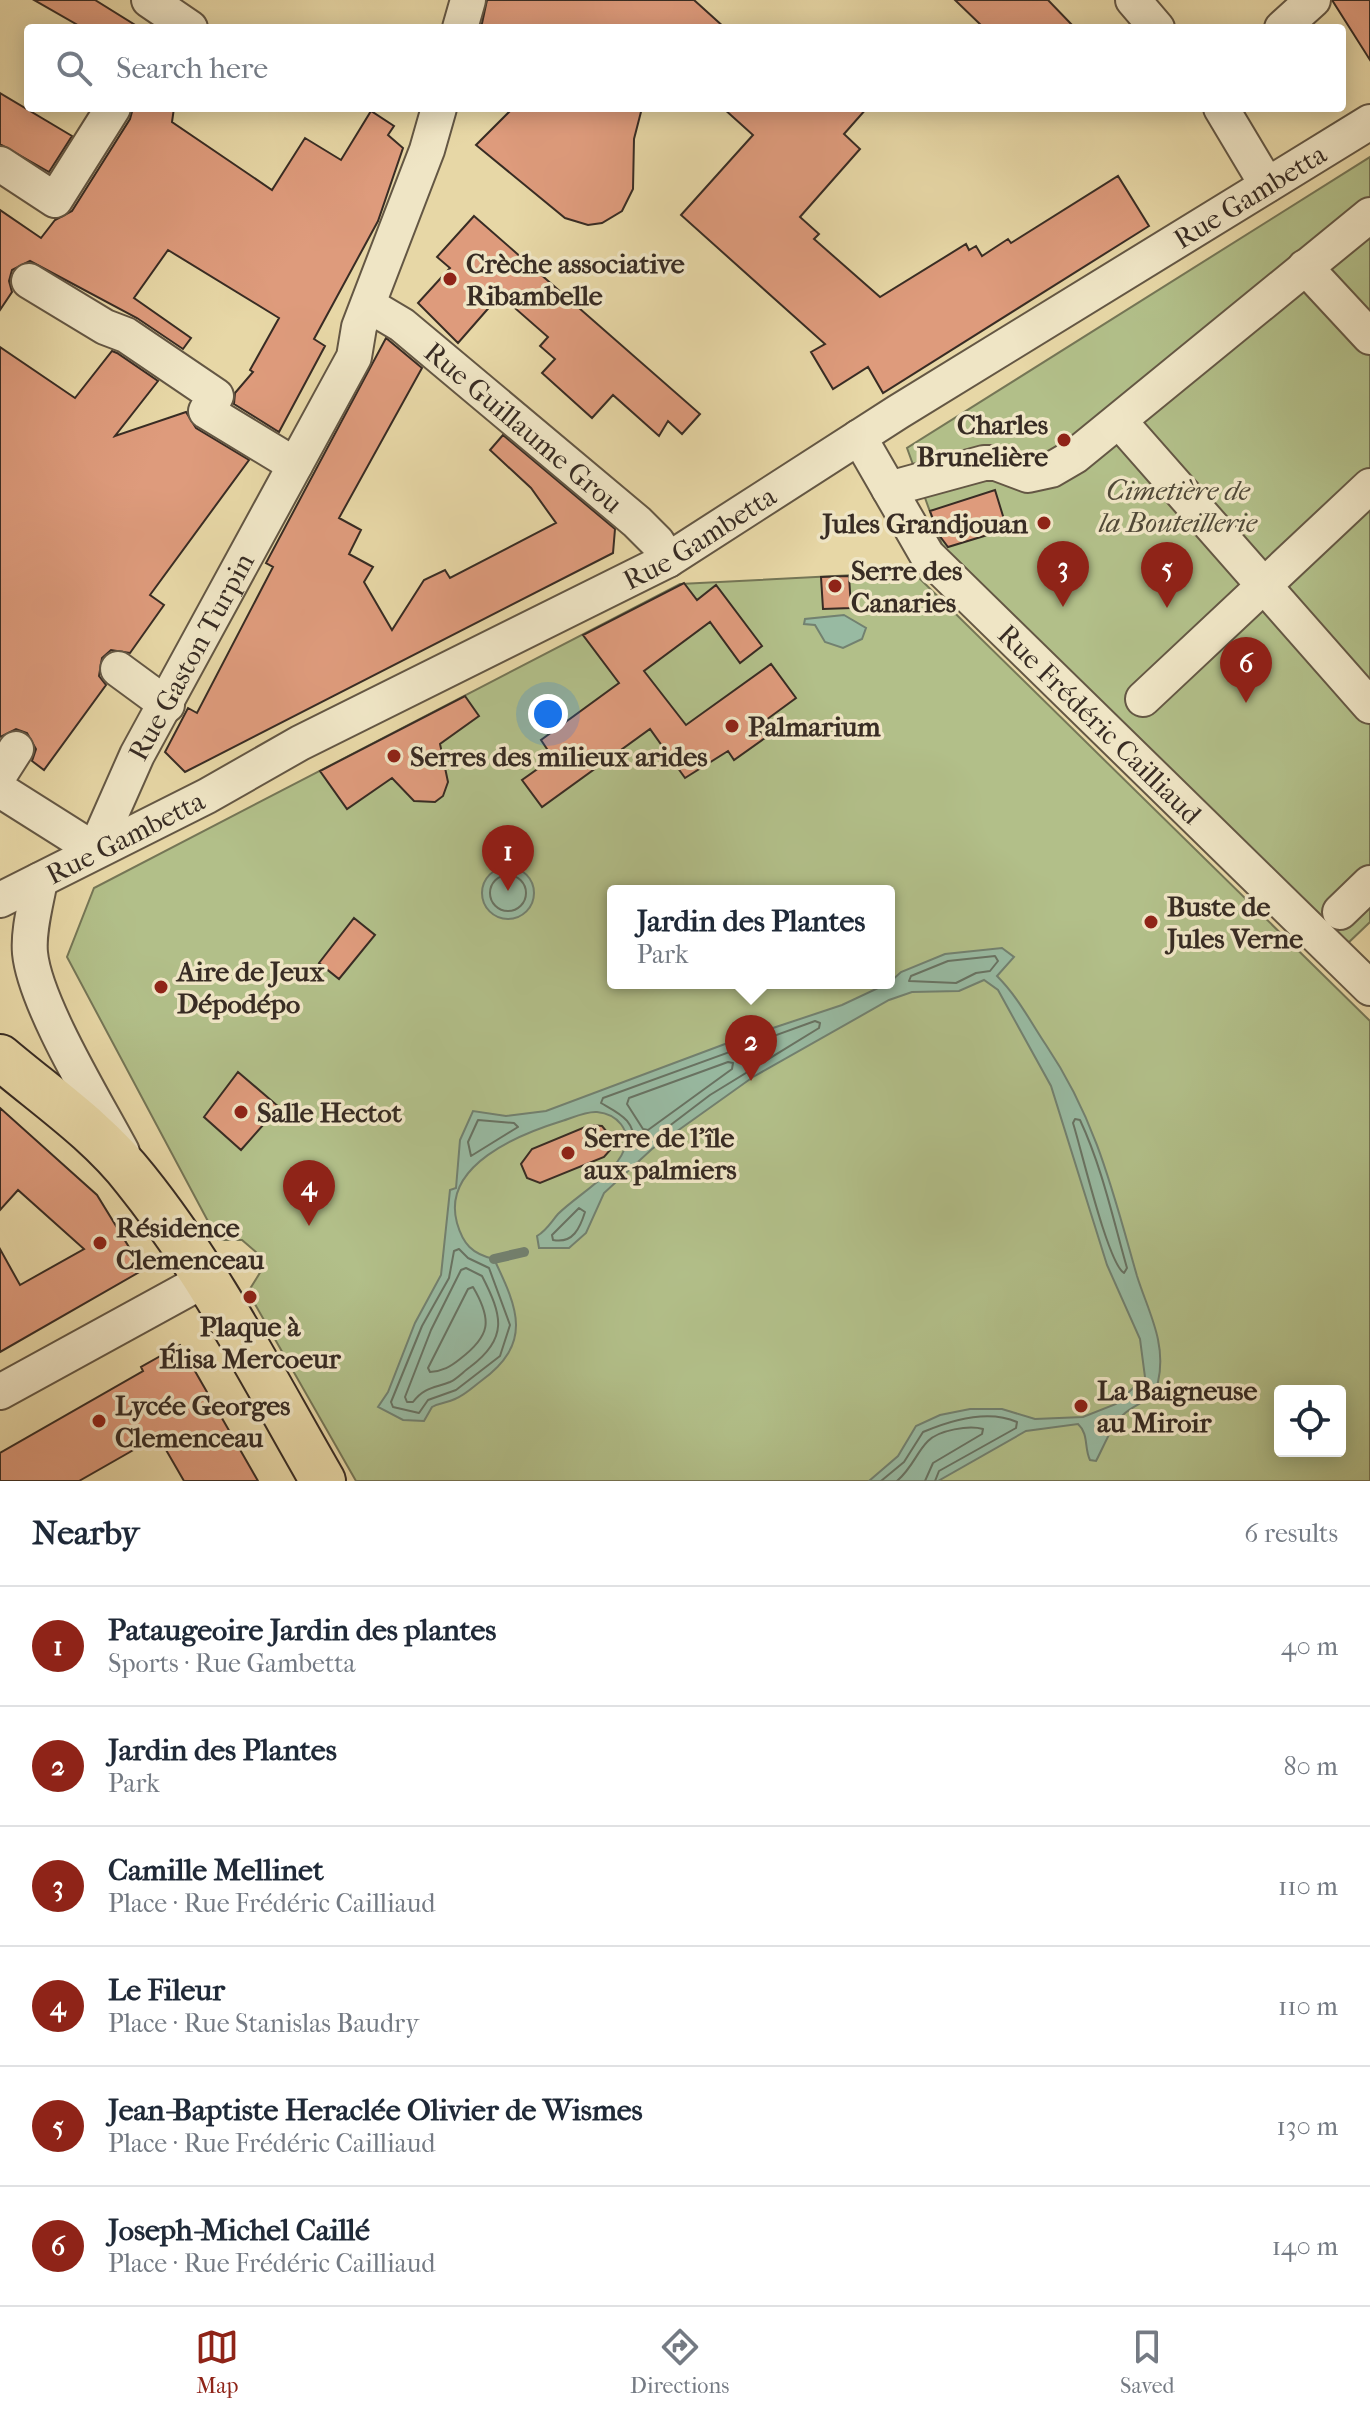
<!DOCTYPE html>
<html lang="en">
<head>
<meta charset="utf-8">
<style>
  :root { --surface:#fff; --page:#f2f2f3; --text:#1f2937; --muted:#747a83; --line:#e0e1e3; --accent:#8f2418 }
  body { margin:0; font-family:"IM FELL French Canon",serif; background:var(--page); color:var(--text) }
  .controls { position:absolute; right:24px; bottom:24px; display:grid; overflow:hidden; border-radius:8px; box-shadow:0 4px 20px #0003 }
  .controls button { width:72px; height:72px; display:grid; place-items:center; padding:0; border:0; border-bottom:2px solid var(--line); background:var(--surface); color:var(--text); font:40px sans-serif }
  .you { position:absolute; left:548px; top:714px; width:28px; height:28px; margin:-20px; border:6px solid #fff; border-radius:50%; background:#1a73e8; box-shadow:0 0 0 12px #1a73e833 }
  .badge { display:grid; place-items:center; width:52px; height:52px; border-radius:50%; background:var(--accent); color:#fff; font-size:26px; font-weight:700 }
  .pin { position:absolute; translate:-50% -66px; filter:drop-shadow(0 2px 4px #0008) }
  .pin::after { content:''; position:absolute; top:42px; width:28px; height:24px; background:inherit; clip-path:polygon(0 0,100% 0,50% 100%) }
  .popup { position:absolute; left:607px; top:885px; width:288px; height:104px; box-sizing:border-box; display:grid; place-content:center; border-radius:8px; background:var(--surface); filter:drop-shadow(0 2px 6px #0005); font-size:26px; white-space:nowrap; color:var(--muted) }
  .popup b { font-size:30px; color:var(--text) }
  .popup::after { content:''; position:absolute; left:50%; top:100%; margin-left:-16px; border:16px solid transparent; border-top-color:var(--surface) }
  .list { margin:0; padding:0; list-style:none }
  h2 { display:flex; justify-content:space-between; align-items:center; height:104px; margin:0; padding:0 32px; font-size:34px }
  h2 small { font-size:26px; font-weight:400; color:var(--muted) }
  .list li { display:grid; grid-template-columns:52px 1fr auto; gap:24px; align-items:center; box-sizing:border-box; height:120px; padding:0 32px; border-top:2px solid var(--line) }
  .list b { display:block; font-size:30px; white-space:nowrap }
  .list p { margin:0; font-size:26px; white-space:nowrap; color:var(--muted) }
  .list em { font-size:26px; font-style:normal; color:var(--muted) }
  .icon { flex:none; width:44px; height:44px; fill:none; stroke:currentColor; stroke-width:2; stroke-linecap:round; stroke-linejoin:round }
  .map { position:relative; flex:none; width:1370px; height:1481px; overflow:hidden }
  .search { position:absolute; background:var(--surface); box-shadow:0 4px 20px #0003; left:24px; right:24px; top:24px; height:88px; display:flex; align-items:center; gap:20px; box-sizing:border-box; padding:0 28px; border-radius:8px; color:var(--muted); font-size:30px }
  .sheet { height:824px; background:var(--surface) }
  nav { display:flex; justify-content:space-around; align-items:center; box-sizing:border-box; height:112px; border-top:2px solid var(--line); background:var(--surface); font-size:22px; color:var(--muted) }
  nav a { display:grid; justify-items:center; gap:4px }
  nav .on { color:var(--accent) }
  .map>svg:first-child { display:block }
</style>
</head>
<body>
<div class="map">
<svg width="1370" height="1481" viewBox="0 0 1370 1481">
  <rect width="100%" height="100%" fill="#e7d7a6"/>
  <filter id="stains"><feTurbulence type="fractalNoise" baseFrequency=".0025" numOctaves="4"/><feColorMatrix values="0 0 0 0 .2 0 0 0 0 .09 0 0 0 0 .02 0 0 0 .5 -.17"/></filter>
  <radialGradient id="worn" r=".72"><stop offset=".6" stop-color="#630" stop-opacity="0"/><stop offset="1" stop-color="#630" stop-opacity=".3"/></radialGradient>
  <path fill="#b2bf89" stroke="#757656" stroke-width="2" fill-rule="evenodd" d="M 1370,157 L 1370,922 L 1347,944 L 942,545 L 907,448 Z
    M 913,572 L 1370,1021 L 1370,1481 L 356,1481 L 248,1292 L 261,1271 L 256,1252 L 242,1240 L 218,1240 L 67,957 L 94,888 L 680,584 ZM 613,891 L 889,891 L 889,983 L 613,983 ZM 1280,1391 L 1340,1391 L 1340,1451 L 1280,1451 Z"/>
  <path fill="#98baa2" stroke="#728170" stroke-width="2" d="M 844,615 L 866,628 L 862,639 L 843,648 L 825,642 L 815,625 L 804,624 L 805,619 Z
    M482 893a26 26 0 1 1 52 0a26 26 0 1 1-52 0Z
    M 1002,948 L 1014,957 L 997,976 C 1018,997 1030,1021 1046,1045 C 1096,1119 1113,1192 1137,1276 C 1148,1311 1167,1343 1158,1382 C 1153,1402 1137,1402 1124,1414 C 1112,1424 1104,1446 1096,1461 L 1090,1460 C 1084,1448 1089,1434 1078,1424 L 1026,1431 L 938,1481 L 869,1481 L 898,1456 L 916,1426 L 940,1415 L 970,1409 L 1002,1409 L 1035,1419 L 1083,1417 L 1116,1404 L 1145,1377 L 1140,1339 L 1107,1265 L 1051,1086 L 998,990 L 984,980 L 959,991 L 912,992 L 889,1000 L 753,1077 L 652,1149 L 604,1193 L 586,1233 L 569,1248 L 539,1248 L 537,1236 C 547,1230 551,1222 558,1214 C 576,1196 615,1174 624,1150 C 632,1130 617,1114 597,1112 C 586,1111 572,1118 562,1121 C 520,1134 441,1165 457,1223 C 463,1244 472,1254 494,1259 C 518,1309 533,1343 481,1381 C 473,1387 465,1395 455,1399 C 447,1403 441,1402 432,1407 L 424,1421 L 403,1420 L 378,1407 L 388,1392 L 415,1323 L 441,1275 L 450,1190 L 456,1188 L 460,1140 L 473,1111 L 506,1116 L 546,1111 L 725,1044 L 842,1005 L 889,983 L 901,972 L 945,954 Z"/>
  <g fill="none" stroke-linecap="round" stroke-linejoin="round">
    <path stroke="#687363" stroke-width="2" d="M490 893a18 18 0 1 1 36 0a18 18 0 1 1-36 0Z
      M 995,956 L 998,961 L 990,971 L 976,973 L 956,983 L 909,981 L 911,976 L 948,961 Z
      M 815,1021 L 820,1023 L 819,1028 L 710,1095 L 639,1149 L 634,1147 C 636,1120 620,1114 601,1103 L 603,1098 Z
      M 728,1062 L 733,1063 L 732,1069 L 648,1130 L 643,1129 L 627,1104 L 629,1098 Z
      M 1075,1119 L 1080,1120 C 1102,1167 1113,1219 1127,1268 L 1124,1273 C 1108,1264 1081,1148 1073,1123 Z
      M 478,1120 L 514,1123 L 518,1127 L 471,1156 L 468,1142 Z
      M 579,1208 L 585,1212 C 580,1228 573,1244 553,1240 L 552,1235 Z
      M 459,1249 L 468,1258 L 489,1268 L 510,1325 L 500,1356 L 456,1390 L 428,1400 L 419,1413 L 393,1407 L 391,1402 L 422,1326 L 449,1278 L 454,1251 Z
      M 466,1268 L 482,1276 C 502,1315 509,1338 470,1367 C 464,1371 457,1379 450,1382 C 435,1388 424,1387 413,1402 L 407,1402 L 405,1397 L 431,1330 L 461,1270 Z
      M 473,1287 C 493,1321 490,1336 460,1359 C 450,1367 443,1371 430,1372 L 428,1368 L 468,1289 Z
      M 881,1481 L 904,1462 L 923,1432 C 951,1420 988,1409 1017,1422 L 1016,1428 L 939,1471 L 935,1481
      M 897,1481 C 913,1467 916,1453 928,1441 C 939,1430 969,1425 983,1429 L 982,1434 L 933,1463 L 925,1481"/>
    <path stroke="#728170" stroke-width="10" d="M 494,1259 L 524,1252"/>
  </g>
  <path fill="#de9b7c" stroke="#382c24" stroke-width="2" d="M 34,0 L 95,0 L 140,28 L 83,28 Z
    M 487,0 L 694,0 L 725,28 L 481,28 Z
    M 955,0 L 1048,0 L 1075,28 L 984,28 Z
    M 1332,0 L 1370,0 L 1370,60 Z
    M 0,93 L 72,136 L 49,172 L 0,144 Z
    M 133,108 L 174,108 L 172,122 L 272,190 L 305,138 L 341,160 L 371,111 L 394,126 L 388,135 L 403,148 L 378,221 L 314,339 L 325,346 L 279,432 L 234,404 L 235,393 L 253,372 L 250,370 L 279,318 L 168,250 L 134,298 L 191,338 L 183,349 L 137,318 L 30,261 L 12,270 L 9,281 L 12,292 L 0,310 L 0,210 L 41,238 L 55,220 L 72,211 L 130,119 Z
    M 513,108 L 642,108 L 634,139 L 633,189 L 622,211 L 602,223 L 588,225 L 565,218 L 476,145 Z
    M 723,108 L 867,108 L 844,134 L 860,149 L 800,217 L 819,234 L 814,239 L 880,297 L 966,244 L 969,250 L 976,246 L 982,256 L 1008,239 L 1011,243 L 1118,176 L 1149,226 L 883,393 L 868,367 L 833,389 L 811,352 L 825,344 L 681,215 L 753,135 Z
    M 474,216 L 700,414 L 682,434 L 668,421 L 659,436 L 613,395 L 592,418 L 542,373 L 555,359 L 540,346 L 548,337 L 500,295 L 458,343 L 418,303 L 450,268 L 437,257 Z
    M 386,338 L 422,368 L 339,518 L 361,530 L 349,554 L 373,567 L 364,582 L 392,630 L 424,580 L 445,570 L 450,578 L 556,523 L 531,488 L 490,450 L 503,435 L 615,529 L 613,553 L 185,772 L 165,752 L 188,708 L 197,713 L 273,567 L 266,563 Z
    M 0,347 L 75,398 L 112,351 L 117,353 L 158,381 L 115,436 L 186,412 L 196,428 L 249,460 L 150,595 L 164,605 L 130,653 L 111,650 L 102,658 L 99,676 L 106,685 L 44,770 L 32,761 L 36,749 L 27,733 L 16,729 L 0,737 Z
    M 995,490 L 1007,529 L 948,547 L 939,535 L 930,511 Z
    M 849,576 L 851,608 L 823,609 L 821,577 Z
    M 684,583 L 697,600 L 716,585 L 762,646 L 740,663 L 710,622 L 644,671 L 686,725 L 771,664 L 796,698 L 766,720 L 768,722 L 758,729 L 765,738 L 734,760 L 728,751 L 685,778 L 650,729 L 542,807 L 522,780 L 553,758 L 541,740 L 619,683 L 583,635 Z
    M 465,696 L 479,716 L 440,744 L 448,782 L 443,796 L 435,802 L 414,801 L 392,778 L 347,809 L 320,771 Z
    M 354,918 L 375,935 L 339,979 L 319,963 Z
    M 238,1072 L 279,1107 L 241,1150 L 204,1117 Z
    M 0,1108 L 97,1195 L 143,1270 L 0,1352 L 0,1249 L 20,1285 L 84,1249 L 18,1190 L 0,1210 Z
    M 590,1125 L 602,1126 L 612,1138 L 611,1149 L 604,1157 L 540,1183 L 527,1178 L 521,1164 L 532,1149 Z
    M 180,1345 L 258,1481 L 184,1481 L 158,1436 L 79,1481 L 0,1481 L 0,1453 L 143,1371 L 141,1367 Z"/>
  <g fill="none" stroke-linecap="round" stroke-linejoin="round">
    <g stroke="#645744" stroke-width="38">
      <g id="minor">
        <path d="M 149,0 L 190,28"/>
        <path d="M 1133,0 L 1157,28"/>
        <path d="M 460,28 L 468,0"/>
        <path d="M 1282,28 L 1313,0"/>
        <path d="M 1221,108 L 1267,185"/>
        <path d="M 0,164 L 55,200 L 113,108"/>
        <path d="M 1305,267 L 1370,337"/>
        <path d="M 29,281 L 105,327 L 126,335 L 216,396 L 206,411 L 295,465"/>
        <path id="s1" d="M 370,306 L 402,325 L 637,522 L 657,542 L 668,560"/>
        <path d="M 1120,422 L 1370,706"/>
        <path id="s2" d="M 859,437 L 927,555 L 1370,988"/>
        <path d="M 889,489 L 984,463 L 996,463 L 1028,475 L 1051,470 L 1075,456 L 1370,215"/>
        <path d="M 118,669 L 167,705"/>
        <path d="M 1143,699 L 1370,486"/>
        <path d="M 0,774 L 16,749"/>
        <path d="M 0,790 L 95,850"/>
        <path id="s3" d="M 95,850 L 137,755 L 354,357 L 359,327 L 427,150 L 439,108"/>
        <path d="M 40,880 C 36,903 28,930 30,953 C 35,1004 96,1103 122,1152"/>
        <path id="s4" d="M 0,900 L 207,796 L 300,743 L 668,560 L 898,412 L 1370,122"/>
        <path d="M 1340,912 L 1370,883"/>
        <path d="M 0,1392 L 206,1279"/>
      </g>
    </g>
    <g stroke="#382c24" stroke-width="48">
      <path id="major" d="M 0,1057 C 46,1096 99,1132 136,1180 C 210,1272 264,1379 323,1481"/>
    </g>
    <use href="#minor" stroke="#efe5c5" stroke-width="34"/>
    <use href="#major" stroke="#e7d7a6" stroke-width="44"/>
  </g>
  <g fill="#8f2418" stroke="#efe5c5" stroke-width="3">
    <circle cx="450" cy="279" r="8"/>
    <circle cx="1064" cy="440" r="8"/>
    <circle cx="1044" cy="523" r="8"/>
    <circle cx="835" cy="586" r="8"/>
    <circle cx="732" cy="726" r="8"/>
    <circle cx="394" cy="756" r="8"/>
    <circle cx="1151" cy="922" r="8"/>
    <circle cx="161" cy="987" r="8"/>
    <circle cx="241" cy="1112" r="8"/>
    <circle cx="568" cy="1153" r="8"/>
    <circle cx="100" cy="1243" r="8"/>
    <circle cx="250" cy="1297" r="8"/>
    <circle cx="1081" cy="1406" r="8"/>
    <circle cx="99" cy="1421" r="8"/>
  </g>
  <g text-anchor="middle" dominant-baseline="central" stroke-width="7" stroke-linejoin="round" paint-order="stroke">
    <g font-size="28" fill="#382c24" stroke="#efe5c5">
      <text stroke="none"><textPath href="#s4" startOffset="1436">Rue Gambetta</textPath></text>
      <text stroke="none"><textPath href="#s1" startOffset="196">Rue Guillaume Grou</textPath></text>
      <text stroke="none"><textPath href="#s4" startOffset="788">Rue Gambetta</textPath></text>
      <text stroke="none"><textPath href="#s3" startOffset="216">Rue Gaston Turpin</textPath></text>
      <text stroke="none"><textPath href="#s2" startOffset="378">Rue Frédéric Cailliaud</textPath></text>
      <text stroke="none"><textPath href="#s4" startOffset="140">Rue Gambetta</textPath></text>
    </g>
    <g font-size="28" font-weight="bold" fill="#382c24" stroke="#efe5c5" text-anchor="start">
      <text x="466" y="263">Crèche associative<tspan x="466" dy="32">Ribambelle</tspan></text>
      <text x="1048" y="424" text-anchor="end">Charles<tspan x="1048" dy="32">Brunelière</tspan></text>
      <text x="1028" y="523" text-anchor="end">Jules Grandjouan</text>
      <text x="851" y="570">Serre des<tspan x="851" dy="32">Canaries</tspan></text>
      <text x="748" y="726">Palmarium</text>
      <text x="410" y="756">Serres des milieux arides</text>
      <text x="1167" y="906">Buste de<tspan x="1167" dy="32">Jules Verne</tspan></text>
      <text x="177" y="971">Aire de Jeux<tspan x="177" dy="32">Dépodépo</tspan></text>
      <text x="257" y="1112">Salle Hectot</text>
      <text x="584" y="1137">Serre de l'île<tspan x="584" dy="32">aux palmiers</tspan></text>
      <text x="116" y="1227">Résidence<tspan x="116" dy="32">Clemenceau</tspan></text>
      <text x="250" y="1326" text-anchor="middle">Plaque à<tspan x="250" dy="32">Élisa Mercoeur</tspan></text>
      <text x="1097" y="1390">La Baigneuse<tspan x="1097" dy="32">au Miroir</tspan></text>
      <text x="115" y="1405">Lycée Georges<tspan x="115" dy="32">Clemenceau</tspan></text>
    </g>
    <g font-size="28" font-style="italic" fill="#504938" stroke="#efe5c5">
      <text x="1178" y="490">Cimetière de<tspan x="1178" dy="32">la Bouteillerie</tspan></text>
    </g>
  </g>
  <rect width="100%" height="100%" filter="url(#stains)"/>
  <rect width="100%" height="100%" fill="url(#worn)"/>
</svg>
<div class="controls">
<button><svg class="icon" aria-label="locate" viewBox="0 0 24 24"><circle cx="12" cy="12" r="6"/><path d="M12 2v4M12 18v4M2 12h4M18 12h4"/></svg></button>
</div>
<div class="you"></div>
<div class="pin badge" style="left:508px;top:891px">1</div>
<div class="pin badge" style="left:751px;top:1081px">2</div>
<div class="popup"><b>Jardin des Plantes</b>Park</div>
<div class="pin badge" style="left:1063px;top:607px">3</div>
<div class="pin badge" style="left:309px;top:1226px">4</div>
<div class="pin badge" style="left:1167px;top:608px">5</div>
<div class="pin badge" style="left:1246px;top:703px">6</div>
<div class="search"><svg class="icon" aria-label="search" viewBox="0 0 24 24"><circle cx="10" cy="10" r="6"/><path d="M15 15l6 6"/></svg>Search here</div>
</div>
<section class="sheet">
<h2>Nearby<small>6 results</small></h2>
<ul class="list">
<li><span class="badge">1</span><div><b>Pataugeoire Jardin des plantes</b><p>Sports · Rue Gambetta</p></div><em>40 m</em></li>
<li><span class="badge">2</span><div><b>Jardin des Plantes</b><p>Park</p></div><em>80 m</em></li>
<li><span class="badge">3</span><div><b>Camille Mellinet</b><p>Place · Rue Frédéric Cailliaud</p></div><em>110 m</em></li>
<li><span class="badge">4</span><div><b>Le Fileur</b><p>Place · Rue Stanislas Baudry</p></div><em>110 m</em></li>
<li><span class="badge">5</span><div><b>Jean-Baptiste Heraclée Olivier de Wismes</b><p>Place · Rue Frédéric Cailliaud</p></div><em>130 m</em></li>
<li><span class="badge">6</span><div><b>Joseph-Michel Caillé</b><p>Place · Rue Frédéric Cailliaud</p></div><em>140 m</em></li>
</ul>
</section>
<nav>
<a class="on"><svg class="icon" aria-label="map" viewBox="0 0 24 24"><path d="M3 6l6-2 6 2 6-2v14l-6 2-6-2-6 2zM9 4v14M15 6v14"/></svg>Map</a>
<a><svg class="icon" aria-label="directions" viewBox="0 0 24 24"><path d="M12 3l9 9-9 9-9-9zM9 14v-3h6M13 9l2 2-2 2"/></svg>Directions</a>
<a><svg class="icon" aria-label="saved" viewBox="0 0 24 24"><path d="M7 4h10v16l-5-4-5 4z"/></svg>Saved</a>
</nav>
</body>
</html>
